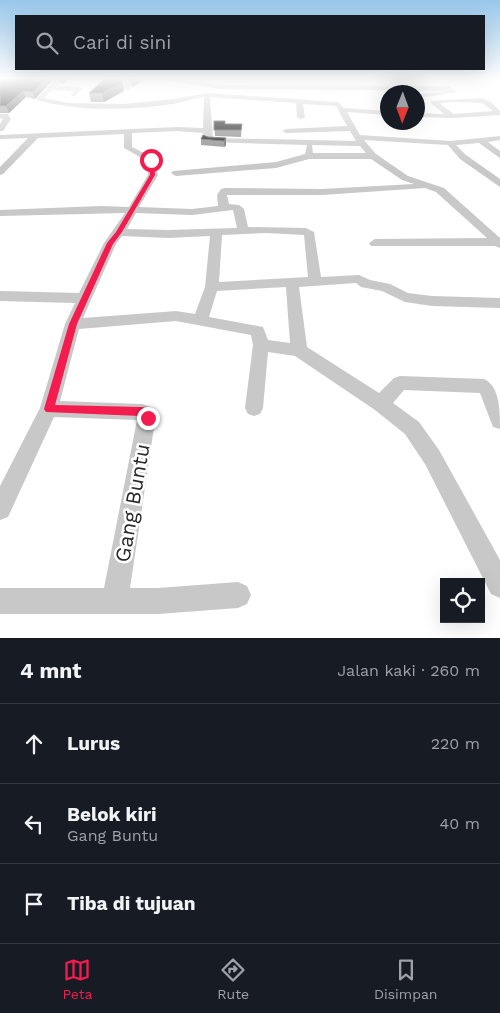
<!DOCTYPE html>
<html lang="id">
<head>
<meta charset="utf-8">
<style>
  :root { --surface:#171b24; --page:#242831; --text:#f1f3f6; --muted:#9ea1a6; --line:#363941; --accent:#f41c4e }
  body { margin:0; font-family:"Work Sans",sans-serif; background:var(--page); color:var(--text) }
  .controls { position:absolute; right:15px; bottom:15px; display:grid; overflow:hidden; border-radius:0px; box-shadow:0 5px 20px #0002 }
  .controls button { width:45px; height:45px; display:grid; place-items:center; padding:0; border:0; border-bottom:1px solid var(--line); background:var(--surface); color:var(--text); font:25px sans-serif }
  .compass { position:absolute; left:380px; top:85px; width:45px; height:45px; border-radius:50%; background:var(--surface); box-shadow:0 5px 20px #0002; rotate:181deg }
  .stop { position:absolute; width:15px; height:15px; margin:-11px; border:4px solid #f41c4e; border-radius:50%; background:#fff }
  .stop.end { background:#f41c4e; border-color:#fff; box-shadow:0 1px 5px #0008 }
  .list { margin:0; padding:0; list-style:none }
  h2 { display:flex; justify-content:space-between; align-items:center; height:65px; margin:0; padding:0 20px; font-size:21px }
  h2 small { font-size:16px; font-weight:400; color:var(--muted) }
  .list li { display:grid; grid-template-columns:32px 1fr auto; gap:15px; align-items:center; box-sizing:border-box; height:80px; padding:0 20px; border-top:1px solid var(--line) }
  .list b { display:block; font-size:19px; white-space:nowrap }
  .list p { margin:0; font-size:16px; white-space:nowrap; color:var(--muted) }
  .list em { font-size:16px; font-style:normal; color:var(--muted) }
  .icon { flex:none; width:28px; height:28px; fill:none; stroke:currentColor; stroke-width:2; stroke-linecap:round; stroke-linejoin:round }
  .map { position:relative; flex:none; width:500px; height:638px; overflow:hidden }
  .search { position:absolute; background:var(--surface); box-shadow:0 5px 20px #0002; left:15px; right:15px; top:15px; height:55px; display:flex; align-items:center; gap:12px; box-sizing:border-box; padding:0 18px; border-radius:0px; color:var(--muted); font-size:19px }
  .sheet { height:305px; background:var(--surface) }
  nav { display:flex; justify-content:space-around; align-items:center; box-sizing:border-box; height:70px; border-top:1px solid var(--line); background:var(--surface); font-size:14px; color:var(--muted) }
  nav a { display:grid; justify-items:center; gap:2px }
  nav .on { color:var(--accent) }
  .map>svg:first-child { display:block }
</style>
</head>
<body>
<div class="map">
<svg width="500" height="638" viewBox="0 0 500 638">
  <rect width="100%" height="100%" fill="#fff"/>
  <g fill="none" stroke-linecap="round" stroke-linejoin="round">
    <path fill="#c8c8c8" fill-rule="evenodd" d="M 58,78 L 64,78 L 56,86 L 79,87 L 82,89 L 74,97 L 71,95 L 74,91 L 52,90 L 44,98 L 68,103 L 122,104 L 175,99 L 207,93 L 338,102 L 344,108 L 388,111 L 388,115 L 347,112 L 360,135 L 450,141 L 500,136 L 500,140 L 488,142 L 500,151 L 500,158 L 479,143 L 456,145 L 466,155 L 500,179 L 500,187 L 460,159 L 448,145 L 364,140 L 376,154 L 408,176 L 444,188 L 500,238 L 500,248 L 495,246 L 371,246 L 369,243 L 375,239 L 487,238 L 436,192 L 425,188 L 322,195 L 227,195 L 229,204 L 239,205 L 244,209 L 248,227 L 306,228 L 314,232 L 321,277 L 359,275 L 370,280 L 390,284 L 408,293 L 432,296 L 500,298 L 500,308 L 432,306 L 405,302 L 382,291 L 361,287 L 356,283 L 299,287 L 307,347 L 379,393 L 394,378 L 400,376 L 484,379 C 500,386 500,411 500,429 L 493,427 L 480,393 L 404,390 L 393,403 L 419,422 L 439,450 L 500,560 L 500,598 L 491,594 L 425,464 L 405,434 L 375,410 L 295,356 L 268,352 L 263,408 L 260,414 L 254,416 L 248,414 L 245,408 L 253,345 L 251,335 L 176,321 L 79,329 L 60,401 L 142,404 L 154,408 L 156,414 L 130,588 L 158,588 L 238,582 L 247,586 L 251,595 L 247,604 L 238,608 L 158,614 L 0,614 L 0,588 L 104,588 L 137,420 L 54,417 L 8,517 L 0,520 L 0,486 L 40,408 L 65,324 L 75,303 L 0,301 L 0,291 L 79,293 L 104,243 L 125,213 L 0,216 L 0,210 L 101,206 L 129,207 L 148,175 L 147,161 L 124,148 L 124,134 L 38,138 L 3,174 L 0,175 L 0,167 L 28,138 L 0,139 L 0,135 L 177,127 L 203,128 L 204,97 C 193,98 183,102 173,104 C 129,110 80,112 37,100 L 37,98 ZM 210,97 L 296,103 L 297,117 L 301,119 L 305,117 L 303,104 L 336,106 L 347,126 L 286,129 L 282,131 L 286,133 L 350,131 L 356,141 L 213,138 ZM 177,131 L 203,133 L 205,140 L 209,142 L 307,145 L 305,154 L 276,162 L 173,171 L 171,173 L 176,176 L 276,168 L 309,159 L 371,159 L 402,180 L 414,184 L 322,189 L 225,188 L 221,189 L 217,195 L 218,206 L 192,209 L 139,207 L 158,175 L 154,158 L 132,147 L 132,133 ZM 312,145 L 360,146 L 366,153 L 313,153 ZM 233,210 L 237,228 L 168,230 L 127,229 L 136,213 L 192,215 ZM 267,233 L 304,235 L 308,277 L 219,282 L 222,235 ZM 122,236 L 168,238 L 210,236 L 205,287 L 195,314 L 176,311 L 83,318 L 116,244 ZM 286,287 L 290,343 L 268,340 L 263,327 L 209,317 L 217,291 Z
      M 125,78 L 131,78 L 130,89 L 127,91 L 124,89 Z
      M 155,78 L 169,78 L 220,85 L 449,86 L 457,92 L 418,98 L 418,94 L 448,91 L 220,89 Z
      M 481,98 L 491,102 L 500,111 L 500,115 L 452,118 L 418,117 L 418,113 L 444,114 L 431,103 L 431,101 ZM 459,102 L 482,103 L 493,111 L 454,114 L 439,103 Z
      M 0,114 L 8,114 L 11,119 L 3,131 L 0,131 L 0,124 L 3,119 L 0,118 Z"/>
  </g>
  <path fill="#888" d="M 0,78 L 55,78 L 35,99 L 26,97 L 9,113 L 0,113 Z
    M 123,82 L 124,91 L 104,102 L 91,102 L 89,93 Z
    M 214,121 L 225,124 L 242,124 L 241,137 L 215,136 Z
    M 208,137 L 226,138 L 226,144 L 225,147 L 201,145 L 201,139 Z"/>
  <path fill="#595959" d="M 48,78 L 55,78 L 35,99 L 33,92 Z
    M 67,78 L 71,78 L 63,84 L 62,82 Z
    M 121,78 L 122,78 L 124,91 L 104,102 L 102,93 L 120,81 Z
    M 139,78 L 140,78 L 141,82 L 132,87 L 131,82 Z
    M 23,91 L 26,97 L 9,113 L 6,106 Z
    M 226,138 L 226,144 L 225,147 L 224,141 Z"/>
  <path fill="#121212" stroke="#595959" d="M 0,78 L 48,78 L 33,92 L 23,91 L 6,106 L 0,106 Z
    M 63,78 L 67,78 L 62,82 L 60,82 Z
    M 106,78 L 121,78 L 120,81 L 122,83 L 102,93 L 89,93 Z
    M 131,78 L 139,78 L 131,82 Z
    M 214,121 L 225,121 L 225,124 L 242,124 L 241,130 L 214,130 Z
    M 203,135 L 208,137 L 226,138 L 224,141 L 201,139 Z"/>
  <linearGradient id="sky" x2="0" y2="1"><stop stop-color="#98c7ea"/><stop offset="0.47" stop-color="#fff"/><stop offset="1" stop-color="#fff" stop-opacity="0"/></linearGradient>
  <rect width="500" height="167" fill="url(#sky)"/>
  <path fill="#f41c4e" d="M 151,159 L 154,160 L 155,175 L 122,232 L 113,244 L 77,324 L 55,405 L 142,407 L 146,408 L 153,418 L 148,422 L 140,416 L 46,412 L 44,409 L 69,324 L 107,243 L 116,232 L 150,175 L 149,160 Z"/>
  <g text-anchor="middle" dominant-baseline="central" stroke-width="5" stroke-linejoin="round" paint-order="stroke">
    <g font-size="21" fill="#2b2b2b" stroke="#fff">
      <text transform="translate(132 503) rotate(-80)">Gang Buntu</text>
    </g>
  </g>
</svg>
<div class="controls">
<button><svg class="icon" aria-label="locate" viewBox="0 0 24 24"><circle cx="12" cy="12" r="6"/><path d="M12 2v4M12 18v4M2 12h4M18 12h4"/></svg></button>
</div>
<svg class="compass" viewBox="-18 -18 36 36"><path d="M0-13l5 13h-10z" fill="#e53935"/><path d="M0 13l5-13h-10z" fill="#9ea1a6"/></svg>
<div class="stop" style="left:151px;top:160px"></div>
<div class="stop end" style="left:148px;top:418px"></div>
<div class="search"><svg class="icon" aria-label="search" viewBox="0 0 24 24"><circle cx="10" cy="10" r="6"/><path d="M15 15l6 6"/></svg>Cari di sini</div>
</div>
<section class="sheet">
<h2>4 mnt<small>Jalan kaki · 260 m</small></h2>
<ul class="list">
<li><svg class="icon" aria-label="ahead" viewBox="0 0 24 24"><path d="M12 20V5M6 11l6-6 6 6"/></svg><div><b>Lurus</b></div><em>220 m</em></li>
<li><svg class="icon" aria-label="left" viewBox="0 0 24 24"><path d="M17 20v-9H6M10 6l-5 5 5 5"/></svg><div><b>Belok kiri</b><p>Gang Buntu</p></div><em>40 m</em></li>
<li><svg class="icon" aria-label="arrive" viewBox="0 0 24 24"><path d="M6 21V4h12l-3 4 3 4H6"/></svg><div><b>Tiba di tujuan</b></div></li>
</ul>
</section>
<nav>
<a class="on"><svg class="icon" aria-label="map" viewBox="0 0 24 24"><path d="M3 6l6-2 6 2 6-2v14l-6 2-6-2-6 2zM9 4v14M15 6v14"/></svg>Peta</a>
<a><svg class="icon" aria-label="directions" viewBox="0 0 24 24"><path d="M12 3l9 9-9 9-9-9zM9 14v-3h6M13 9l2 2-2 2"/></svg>Rute</a>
<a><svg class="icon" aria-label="saved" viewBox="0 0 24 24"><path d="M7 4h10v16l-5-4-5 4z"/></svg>Disimpan</a>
</nav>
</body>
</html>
